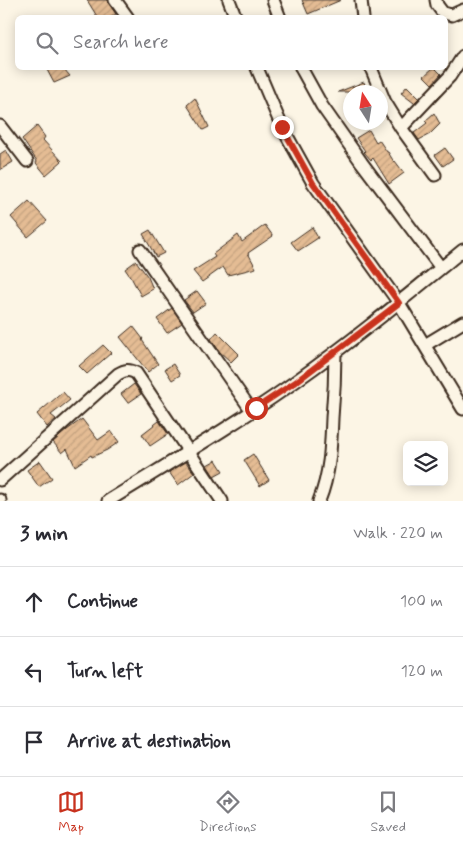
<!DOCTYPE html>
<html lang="en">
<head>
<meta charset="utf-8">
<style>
  :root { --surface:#fff; --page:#f2f2f3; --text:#2b2b33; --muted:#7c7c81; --line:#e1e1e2; --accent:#c8321e }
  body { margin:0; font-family:Mynerve,sans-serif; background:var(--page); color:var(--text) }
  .controls { position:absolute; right:15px; bottom:15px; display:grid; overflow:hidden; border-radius:8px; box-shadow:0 2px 12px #0003 }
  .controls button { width:45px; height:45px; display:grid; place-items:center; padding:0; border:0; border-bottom:1px solid var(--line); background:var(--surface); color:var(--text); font:25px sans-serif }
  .compass { position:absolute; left:343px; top:85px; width:45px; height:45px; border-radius:50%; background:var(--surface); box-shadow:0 2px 12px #0003; rotate:348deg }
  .stop { position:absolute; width:15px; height:15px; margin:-11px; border:4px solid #c8321e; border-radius:50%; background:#fff }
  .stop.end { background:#c8321e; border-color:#fff; box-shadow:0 1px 5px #0008 }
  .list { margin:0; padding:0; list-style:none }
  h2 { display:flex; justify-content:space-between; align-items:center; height:65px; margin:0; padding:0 20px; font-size:21px }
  h2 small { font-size:16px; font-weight:400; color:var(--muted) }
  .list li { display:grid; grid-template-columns:32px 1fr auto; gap:15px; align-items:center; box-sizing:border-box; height:70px; padding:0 20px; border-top:1px solid var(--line) }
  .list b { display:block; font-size:19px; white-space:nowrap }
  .list em { font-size:16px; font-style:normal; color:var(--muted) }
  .icon { flex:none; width:28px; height:28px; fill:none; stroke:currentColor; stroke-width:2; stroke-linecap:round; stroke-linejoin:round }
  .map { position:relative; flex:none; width:463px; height:501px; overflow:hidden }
  .search { position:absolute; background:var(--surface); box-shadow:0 2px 12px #0003; left:15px; right:15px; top:15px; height:55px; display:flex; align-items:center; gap:12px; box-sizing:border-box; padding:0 18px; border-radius:8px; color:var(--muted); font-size:19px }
  .sheet { height:275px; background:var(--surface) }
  nav { display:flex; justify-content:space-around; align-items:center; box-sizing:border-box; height:70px; border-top:1px solid var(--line); background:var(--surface); font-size:14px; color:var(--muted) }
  nav a { display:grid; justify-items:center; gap:2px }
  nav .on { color:var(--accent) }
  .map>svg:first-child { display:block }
</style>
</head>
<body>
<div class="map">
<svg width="463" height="501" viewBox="0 0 463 501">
  <defs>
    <pattern id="building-hatch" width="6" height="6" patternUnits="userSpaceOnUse" patternTransform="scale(1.25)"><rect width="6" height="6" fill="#e4bc94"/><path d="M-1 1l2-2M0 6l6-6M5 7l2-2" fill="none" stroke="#c4a27f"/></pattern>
  </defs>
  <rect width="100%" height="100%" fill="#fcf5e5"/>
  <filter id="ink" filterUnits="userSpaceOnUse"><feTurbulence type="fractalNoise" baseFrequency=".02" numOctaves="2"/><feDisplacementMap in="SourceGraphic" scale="10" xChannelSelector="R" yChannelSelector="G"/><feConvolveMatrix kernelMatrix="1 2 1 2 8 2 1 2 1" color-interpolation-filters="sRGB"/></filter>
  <g filter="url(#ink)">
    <path fill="url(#building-hatch)" stroke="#3b2a1e" d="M 87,0 L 108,0 L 109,4 L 116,14 L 110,18 L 98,18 Z
      M 302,0 L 341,0 L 308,14 Z
      M 46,68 L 63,68 L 70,76 L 54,83 Z
      M 433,68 L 435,68 L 441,74 L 432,84 L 424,76 Z
      M 364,82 L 367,92 L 338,92 Z
      M 407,86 L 419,98 L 414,103 L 401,93 Z
      M 195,98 L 209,127 L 203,130 L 187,105 Z
      M 434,113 L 440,124 L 430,134 L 419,140 L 414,133 L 427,123 L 425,121 Z
      M 37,126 L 45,137 L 43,140 L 62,161 L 46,175 L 36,163 L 37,161 L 22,139 Z
      M 369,130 L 376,142 L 379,140 L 387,152 L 388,152 L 394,162 L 395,161 L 404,173 L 389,184 L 373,158 L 371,160 L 364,152 L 365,151 L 356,138 Z
      M 445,148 L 453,159 L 443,166 L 435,155 Z
      M 6,150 L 13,162 L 0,170 L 0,154 Z
      M 29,201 L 47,221 L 28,237 L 11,217 Z
      M 265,225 L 273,236 L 248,253 L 256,268 L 228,275 L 223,267 L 202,282 L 193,271 L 215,257 L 213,254 L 238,235 L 242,242 Z
      M 312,227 L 318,238 L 298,251 L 291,242 Z
      M 150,230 L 164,253 L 156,257 L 143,234 Z
      M 136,261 L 148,277 L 153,289 L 141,296 L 132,279 L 125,269 Z
      M 197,291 L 206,303 L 193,312 L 184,300 Z
      M 172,308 L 182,323 L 167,333 L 157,319 Z
      M 133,326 L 143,339 L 142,340 L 158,364 L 148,372 L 120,337 Z
      M 217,332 L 239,354 L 231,362 L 220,352 L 211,339 Z
      M 103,345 L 111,353 L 87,374 L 79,366 Z
      M 173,364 L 180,375 L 172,380 L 165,369 Z
      M 134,384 L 141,394 L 128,403 L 121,394 Z
      M 63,392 L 70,400 L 51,415 L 56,419 L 47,427 L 37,414 Z
      M 82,419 L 98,440 L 111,431 L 119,442 L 107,450 L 92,457 L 91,455 L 75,466 L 67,449 L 62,453 L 53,442 L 67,430 Z
      M 159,421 L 168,434 L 150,446 L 142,434 Z
      M 253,454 L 269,480 L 260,486 L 244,460 Z
      M 216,460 L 223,471 L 214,476 L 207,465 Z
      M 40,461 L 52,478 L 39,487 L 27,470 Z
      M 186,462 L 194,473 L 178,485 L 169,472 Z"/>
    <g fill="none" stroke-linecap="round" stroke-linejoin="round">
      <g stroke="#3b2a1e" stroke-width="15">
        <path id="street" d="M 115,0 L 128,18
          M 229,0 L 236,18
          M 273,0 L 280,18
          M 361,0 L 363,18
          M 436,0 L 437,5 L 443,13 L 452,15 L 463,10
          M 257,68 L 282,127 L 313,183 L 399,303 L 463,409
          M 301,68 L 322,106 L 362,163 L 441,268
          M 371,68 L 385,102 L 401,128 L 435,175
          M 0,126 L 27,161
          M 401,128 L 450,76 L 463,56
          M 140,250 L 252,411
          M 425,345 L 463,322
          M 0,480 L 118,374 C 125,370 129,369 136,373 L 222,501
          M 0,500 L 0,501
          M 108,501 C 171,462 236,424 296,381 C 354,340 408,295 463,250
          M 319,501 C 330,474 331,446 332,418 C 334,396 335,374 335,352"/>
      </g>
      <use href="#street" stroke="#fcf5e5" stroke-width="11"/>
    </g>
  </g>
  <g fill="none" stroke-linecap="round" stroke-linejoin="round" filter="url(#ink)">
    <path stroke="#c8321e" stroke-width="6" d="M 256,408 L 297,381 L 399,303 L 313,183 L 282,127"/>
  </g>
</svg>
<div class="controls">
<button><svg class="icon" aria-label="layers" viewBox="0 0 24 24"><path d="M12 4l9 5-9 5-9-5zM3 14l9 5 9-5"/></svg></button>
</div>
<svg class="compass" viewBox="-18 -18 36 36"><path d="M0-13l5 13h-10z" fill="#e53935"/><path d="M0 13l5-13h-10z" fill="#7c7c81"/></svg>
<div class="stop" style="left:256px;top:408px"></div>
<div class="stop end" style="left:282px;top:127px"></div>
<div class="search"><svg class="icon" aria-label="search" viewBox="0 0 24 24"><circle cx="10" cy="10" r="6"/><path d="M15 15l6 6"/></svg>Search here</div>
</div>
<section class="sheet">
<h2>3 min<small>Walk · 220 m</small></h2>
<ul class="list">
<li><svg class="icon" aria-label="ahead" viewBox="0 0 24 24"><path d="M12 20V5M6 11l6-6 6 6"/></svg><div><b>Continue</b></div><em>100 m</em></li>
<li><svg class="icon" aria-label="left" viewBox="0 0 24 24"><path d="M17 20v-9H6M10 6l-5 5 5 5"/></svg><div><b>Turn left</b></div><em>120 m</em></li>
<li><svg class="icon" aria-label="arrive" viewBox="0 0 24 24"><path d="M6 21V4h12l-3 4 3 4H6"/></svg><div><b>Arrive at destination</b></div></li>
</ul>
</section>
<nav>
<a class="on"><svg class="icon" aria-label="map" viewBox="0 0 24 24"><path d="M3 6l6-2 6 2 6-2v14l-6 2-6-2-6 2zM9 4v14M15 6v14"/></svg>Map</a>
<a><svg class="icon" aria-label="directions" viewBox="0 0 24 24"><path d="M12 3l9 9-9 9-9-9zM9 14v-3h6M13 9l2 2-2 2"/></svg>Directions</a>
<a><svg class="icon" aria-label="saved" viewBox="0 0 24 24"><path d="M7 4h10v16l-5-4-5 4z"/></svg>Saved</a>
</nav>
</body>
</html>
